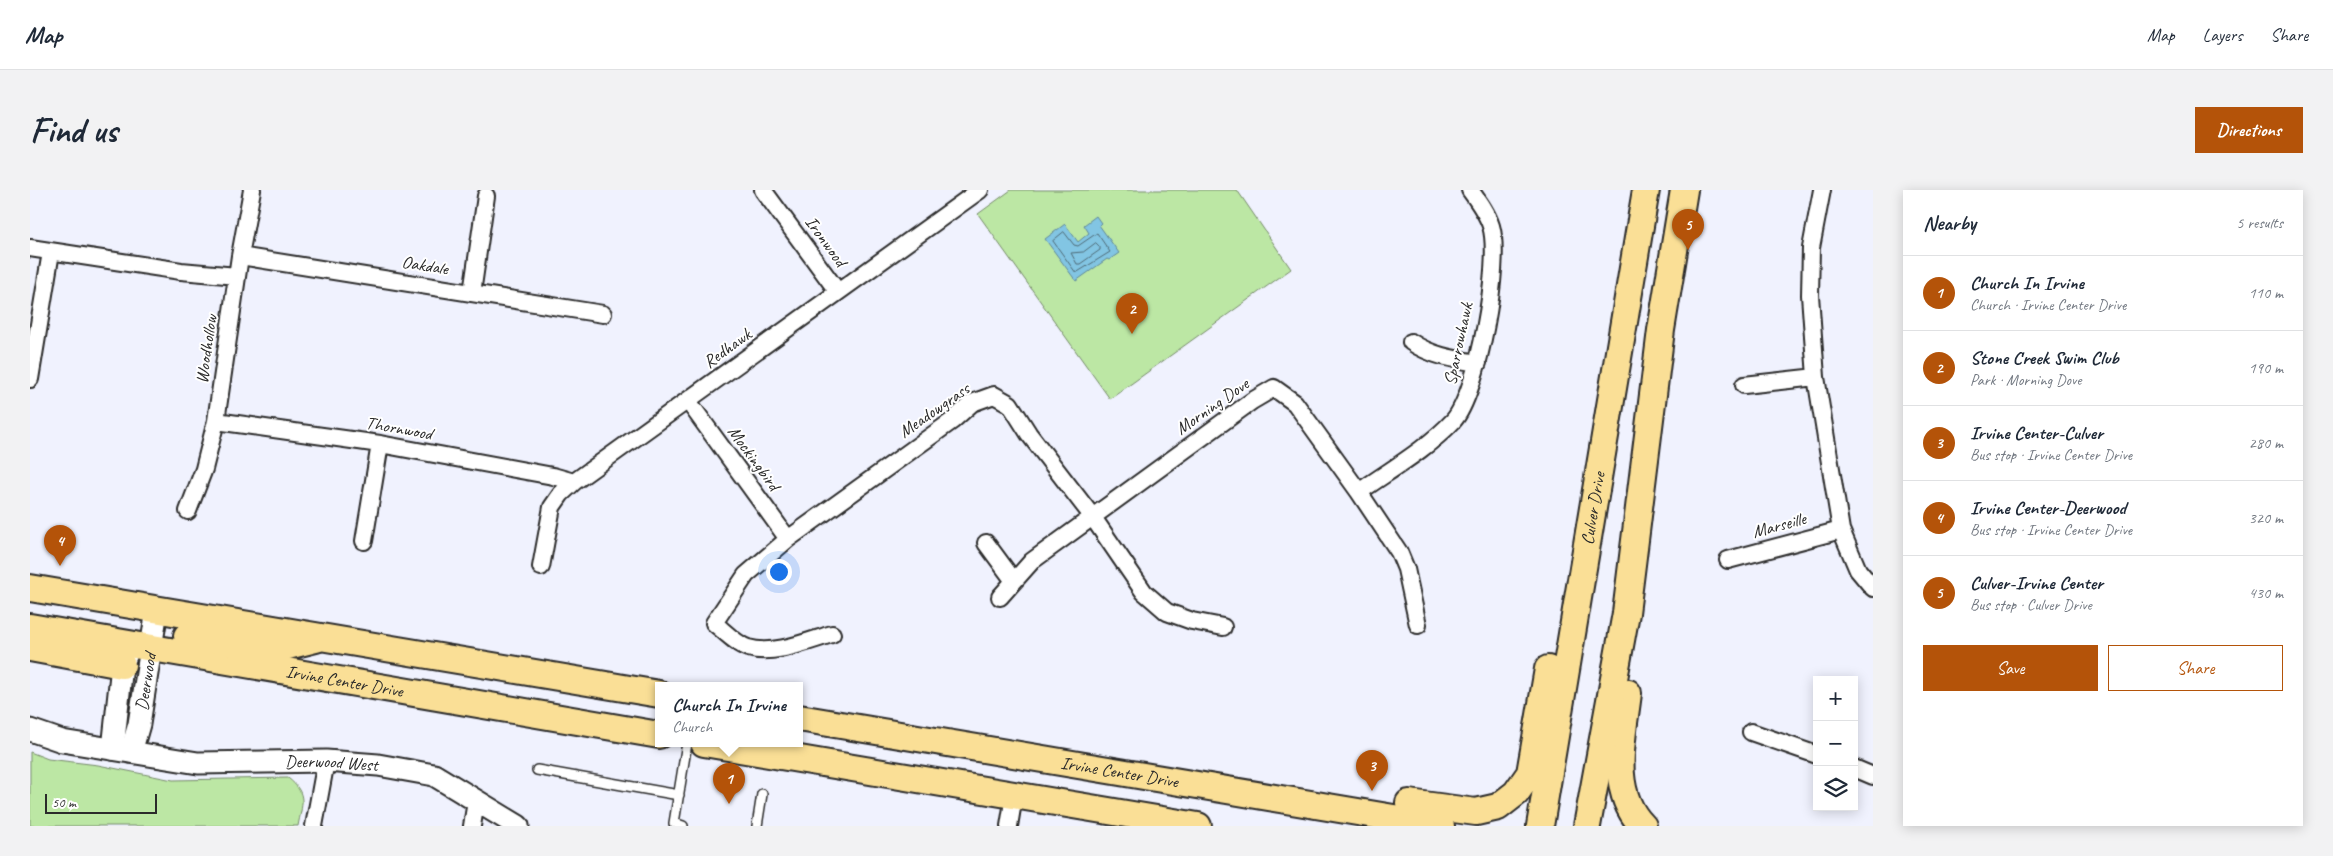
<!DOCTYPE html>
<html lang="en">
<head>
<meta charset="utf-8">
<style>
  :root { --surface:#fff; --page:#f2f2f3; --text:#1f2937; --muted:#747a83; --line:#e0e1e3; --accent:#b45309 }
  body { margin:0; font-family:Caveat,sans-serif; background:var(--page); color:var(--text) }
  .controls { position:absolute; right:15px; bottom:15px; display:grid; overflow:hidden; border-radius:0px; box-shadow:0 2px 12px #0003 }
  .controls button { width:45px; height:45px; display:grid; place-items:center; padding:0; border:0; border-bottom:1px solid var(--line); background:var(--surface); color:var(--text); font:25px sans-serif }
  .scale { position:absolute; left:15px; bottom:12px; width:112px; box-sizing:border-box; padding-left:5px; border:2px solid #2b2b2b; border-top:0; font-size:14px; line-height:18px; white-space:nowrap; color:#2b2b2b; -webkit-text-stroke:4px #fff; paint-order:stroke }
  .you { position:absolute; left:748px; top:381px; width:18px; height:18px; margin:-12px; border:4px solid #fff; border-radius:50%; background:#1a73e8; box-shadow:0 0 0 8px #1a73e833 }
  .badge { display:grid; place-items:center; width:32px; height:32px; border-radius:50%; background:var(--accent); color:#fff; font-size:16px; font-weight:700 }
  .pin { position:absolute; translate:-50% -41px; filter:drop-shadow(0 1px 2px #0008) }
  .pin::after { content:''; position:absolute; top:26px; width:18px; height:15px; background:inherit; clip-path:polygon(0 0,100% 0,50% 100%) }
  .popup { position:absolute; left:625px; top:492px; width:148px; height:65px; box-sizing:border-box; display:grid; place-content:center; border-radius:0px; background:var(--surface); filter:drop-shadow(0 1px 4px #0005); font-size:16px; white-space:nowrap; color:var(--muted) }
  .popup b { font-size:19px; color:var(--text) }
  .popup::after { content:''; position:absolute; left:50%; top:100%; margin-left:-10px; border:10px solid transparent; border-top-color:var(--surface) }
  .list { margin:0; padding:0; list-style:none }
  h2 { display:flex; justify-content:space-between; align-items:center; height:65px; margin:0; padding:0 20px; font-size:21px }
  h2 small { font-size:16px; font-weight:400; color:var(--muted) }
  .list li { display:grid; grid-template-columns:32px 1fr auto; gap:15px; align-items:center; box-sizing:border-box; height:75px; padding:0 20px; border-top:1px solid var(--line) }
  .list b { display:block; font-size:19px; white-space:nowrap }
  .list p { margin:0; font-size:16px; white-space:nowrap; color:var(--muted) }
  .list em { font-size:16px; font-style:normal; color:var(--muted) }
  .actions { display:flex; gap:10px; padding:15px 20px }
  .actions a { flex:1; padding:11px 0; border:1px solid var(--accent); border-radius:0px; text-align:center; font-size:18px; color:var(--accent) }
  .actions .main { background:var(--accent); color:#fff }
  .icon { flex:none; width:28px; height:28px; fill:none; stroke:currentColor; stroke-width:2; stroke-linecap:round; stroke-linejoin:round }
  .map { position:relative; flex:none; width:1843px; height:636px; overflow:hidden; border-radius:0px }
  header { display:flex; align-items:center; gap:30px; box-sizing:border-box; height:70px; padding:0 25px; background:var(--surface); border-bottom:1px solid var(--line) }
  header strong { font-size:24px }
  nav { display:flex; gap:28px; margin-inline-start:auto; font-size:18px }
  .intro { display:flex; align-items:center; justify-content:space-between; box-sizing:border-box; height:120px; padding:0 30px }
  h1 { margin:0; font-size:35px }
  .button { padding:12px 22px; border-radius:0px; background:var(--accent); color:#fff; font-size:18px; font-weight:700 }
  main { display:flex; gap:30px; padding:0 30px }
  aside { flex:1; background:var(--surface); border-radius:0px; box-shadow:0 2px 12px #0003 }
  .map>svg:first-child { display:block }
</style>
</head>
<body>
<header>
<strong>Map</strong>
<nav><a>Map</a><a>Layers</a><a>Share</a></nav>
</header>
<div class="intro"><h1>Find us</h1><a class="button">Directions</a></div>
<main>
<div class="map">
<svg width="1843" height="636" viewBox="0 0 1843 636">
  <rect width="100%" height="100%" fill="#f0f2fe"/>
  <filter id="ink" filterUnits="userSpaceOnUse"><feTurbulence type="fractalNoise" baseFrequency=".02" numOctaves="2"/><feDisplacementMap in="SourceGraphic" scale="10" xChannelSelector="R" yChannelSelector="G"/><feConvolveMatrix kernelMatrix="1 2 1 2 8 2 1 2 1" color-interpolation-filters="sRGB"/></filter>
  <g filter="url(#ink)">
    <path fill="#bce7a4" stroke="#748968" d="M 981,0 L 1207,0 L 1261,79 L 1080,209 L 948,24 Z
      M 0,562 L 18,569 L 68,575 L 143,590 L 258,588 C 278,604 272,614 268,636 L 0,636 Z"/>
    <path fill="#82c5e3" stroke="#5f8799" d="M 1066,26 L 1071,33 L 1069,35 L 1089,63 L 1079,70 L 1077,69 L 1046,91 L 1015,49 L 1035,34 L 1048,52 L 1059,43 L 1054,35 Z"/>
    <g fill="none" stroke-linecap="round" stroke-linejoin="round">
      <path stroke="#4e6975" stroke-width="1" d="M 1034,42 L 1044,55 L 1048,56 L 1067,43 L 1080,62 L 1046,83 L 1023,51 Z
        M 1066,53 L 1070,57 L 1070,60 L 1050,74 L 1047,74 L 1041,63 L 1053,62 Z"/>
      <g stroke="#2b2b2b" stroke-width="12">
        <path id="service" d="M 507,580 L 649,605
          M 653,636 L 644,633 L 657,553
          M 727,636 L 732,604"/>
      </g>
      <g stroke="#2b2b2b" stroke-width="20">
        <path id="minor" d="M 733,0 L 808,102
          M 1792,0 L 1781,58 L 1780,105 L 1786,187 L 1811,340 L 1828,380 L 1843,398
          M 0,58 L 151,81 L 207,86
          M 210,66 L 573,124
          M 442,103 L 456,6
          M 1381,152 C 1402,166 1423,169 1448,173
          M 0,189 L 21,62
          M 1714,195 L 1786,187
          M 658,211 L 758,349
          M 186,231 L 350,254 L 523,286 L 544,292
          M 1329,302 C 1360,280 1397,259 1423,231 C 1448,204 1472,71 1461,36 C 1457,23 1448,11 1440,0
          M 158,321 L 174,279 L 186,231 L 210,66 L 222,0
          M 334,351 L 350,254
          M 956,353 L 984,391
          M 1698,370 L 1811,340
          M 511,377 L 522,317 L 531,304 L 544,292 L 950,0
          M 970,407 L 1002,371 L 1222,211 L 1244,198 L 1265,213 L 1329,302 L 1369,362 L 1376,379 L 1388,435
          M 802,444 C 778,451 744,466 718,458 C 706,454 694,441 684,433 L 716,385 L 758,349 L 922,231 L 942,213 L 964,205 L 980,214 L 999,244 L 1062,326 L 1114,402 L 1137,422 L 1162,431 L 1193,437
          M 1721,542 L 1787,565
          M 1824,578 L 1843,586
          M 284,636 L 296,571
          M 442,636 L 446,611
          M 979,636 L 984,606"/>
      </g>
      <g stroke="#2b2b2b" stroke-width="25">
        <g id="tertiary">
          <path id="s1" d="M 0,540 L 32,551 L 168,573 L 296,571 L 348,575 L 404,585 L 488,636"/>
          <path d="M 83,559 L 92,475 L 98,461"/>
          <path id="s2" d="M 101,562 L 109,534 L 127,420"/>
        </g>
      </g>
      <g stroke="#2b2b2b" stroke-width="30">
        <g id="primary">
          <path d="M 0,398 L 629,504"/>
          <path id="s3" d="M 0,437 L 629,545"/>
          <path d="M 157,446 L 246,459 L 286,449"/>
          <path d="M 0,458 L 92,475"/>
          <path d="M 1598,503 C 1593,547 1578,601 1613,636"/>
          <path id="s4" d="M 769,528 C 983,566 1197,598 1411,636"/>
          <path d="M 674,553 L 1168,636"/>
          <path d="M 1379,613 L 1446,622 L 1468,617 L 1486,603 L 1500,583 L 1518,479"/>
          <path id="s5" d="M 1510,636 L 1616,0"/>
          <path d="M 1557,636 L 1596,423 L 1631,140 L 1654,0"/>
        </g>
      </g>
      <use href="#service" stroke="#fff" stroke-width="9"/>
      <use href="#minor" stroke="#fff" stroke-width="16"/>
      <use href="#tertiary" stroke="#fff" stroke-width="21"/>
      <use href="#primary" stroke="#fadf96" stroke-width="26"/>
    </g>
  </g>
  <g text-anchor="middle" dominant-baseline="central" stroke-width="4" stroke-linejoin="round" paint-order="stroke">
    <g font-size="18" fill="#2b2b2b" stroke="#fff">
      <text transform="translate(796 51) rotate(54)">Ironwood</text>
      <text transform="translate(395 75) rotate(9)">Oakdale</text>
      <text transform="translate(1428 154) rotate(-78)">Sparrowhawk</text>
      <text transform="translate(697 158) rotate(-36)">Redhawk</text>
      <text transform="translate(176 159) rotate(-82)">Woodhollow</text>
      <text transform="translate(1182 216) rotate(-35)">Morning Dove</text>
      <text transform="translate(904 220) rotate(-35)">Meadowgrass</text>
      <text transform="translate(369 238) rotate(10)">Thornwood</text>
      <text transform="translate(724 268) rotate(54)">Mockingbird</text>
      <text stroke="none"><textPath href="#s5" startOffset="322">Culver Drive</textPath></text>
      <text transform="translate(1749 335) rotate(-15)">Marseille</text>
      <text stroke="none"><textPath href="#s2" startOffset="72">Deerwood</textPath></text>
      <text stroke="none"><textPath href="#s3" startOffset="319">Irvine Center Drive</textPath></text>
      <text stroke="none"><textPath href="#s1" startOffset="305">Deerwood West</textPath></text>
      <text stroke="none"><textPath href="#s4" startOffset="325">Irvine Center Drive</textPath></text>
    </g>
  </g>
</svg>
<div class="controls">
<button>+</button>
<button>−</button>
<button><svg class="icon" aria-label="layers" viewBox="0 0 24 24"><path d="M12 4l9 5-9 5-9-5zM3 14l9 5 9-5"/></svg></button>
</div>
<div class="scale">50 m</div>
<div class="you"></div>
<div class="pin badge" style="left:699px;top:614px">1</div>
<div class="popup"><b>Church In Irvine</b>Church</div>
<div class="pin badge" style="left:1102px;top:144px">2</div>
<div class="pin badge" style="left:1342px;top:601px">3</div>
<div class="pin badge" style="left:30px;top:376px">4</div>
<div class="pin badge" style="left:1658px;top:60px">5</div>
</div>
<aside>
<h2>Nearby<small>5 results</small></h2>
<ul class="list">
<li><span class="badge">1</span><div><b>Church In Irvine</b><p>Church · Irvine Center Drive</p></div><em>110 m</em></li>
<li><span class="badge">2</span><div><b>Stone Creek Swim Club</b><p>Park · Morning Dove</p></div><em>190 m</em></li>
<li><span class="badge">3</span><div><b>Irvine Center-Culver</b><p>Bus stop · Irvine Center Drive</p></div><em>280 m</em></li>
<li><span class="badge">4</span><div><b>Irvine Center-Deerwood</b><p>Bus stop · Irvine Center Drive</p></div><em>320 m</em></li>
<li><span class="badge">5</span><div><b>Culver-Irvine Center</b><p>Bus stop · Culver Drive</p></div><em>430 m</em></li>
</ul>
<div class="actions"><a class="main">Save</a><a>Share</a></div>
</aside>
</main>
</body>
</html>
